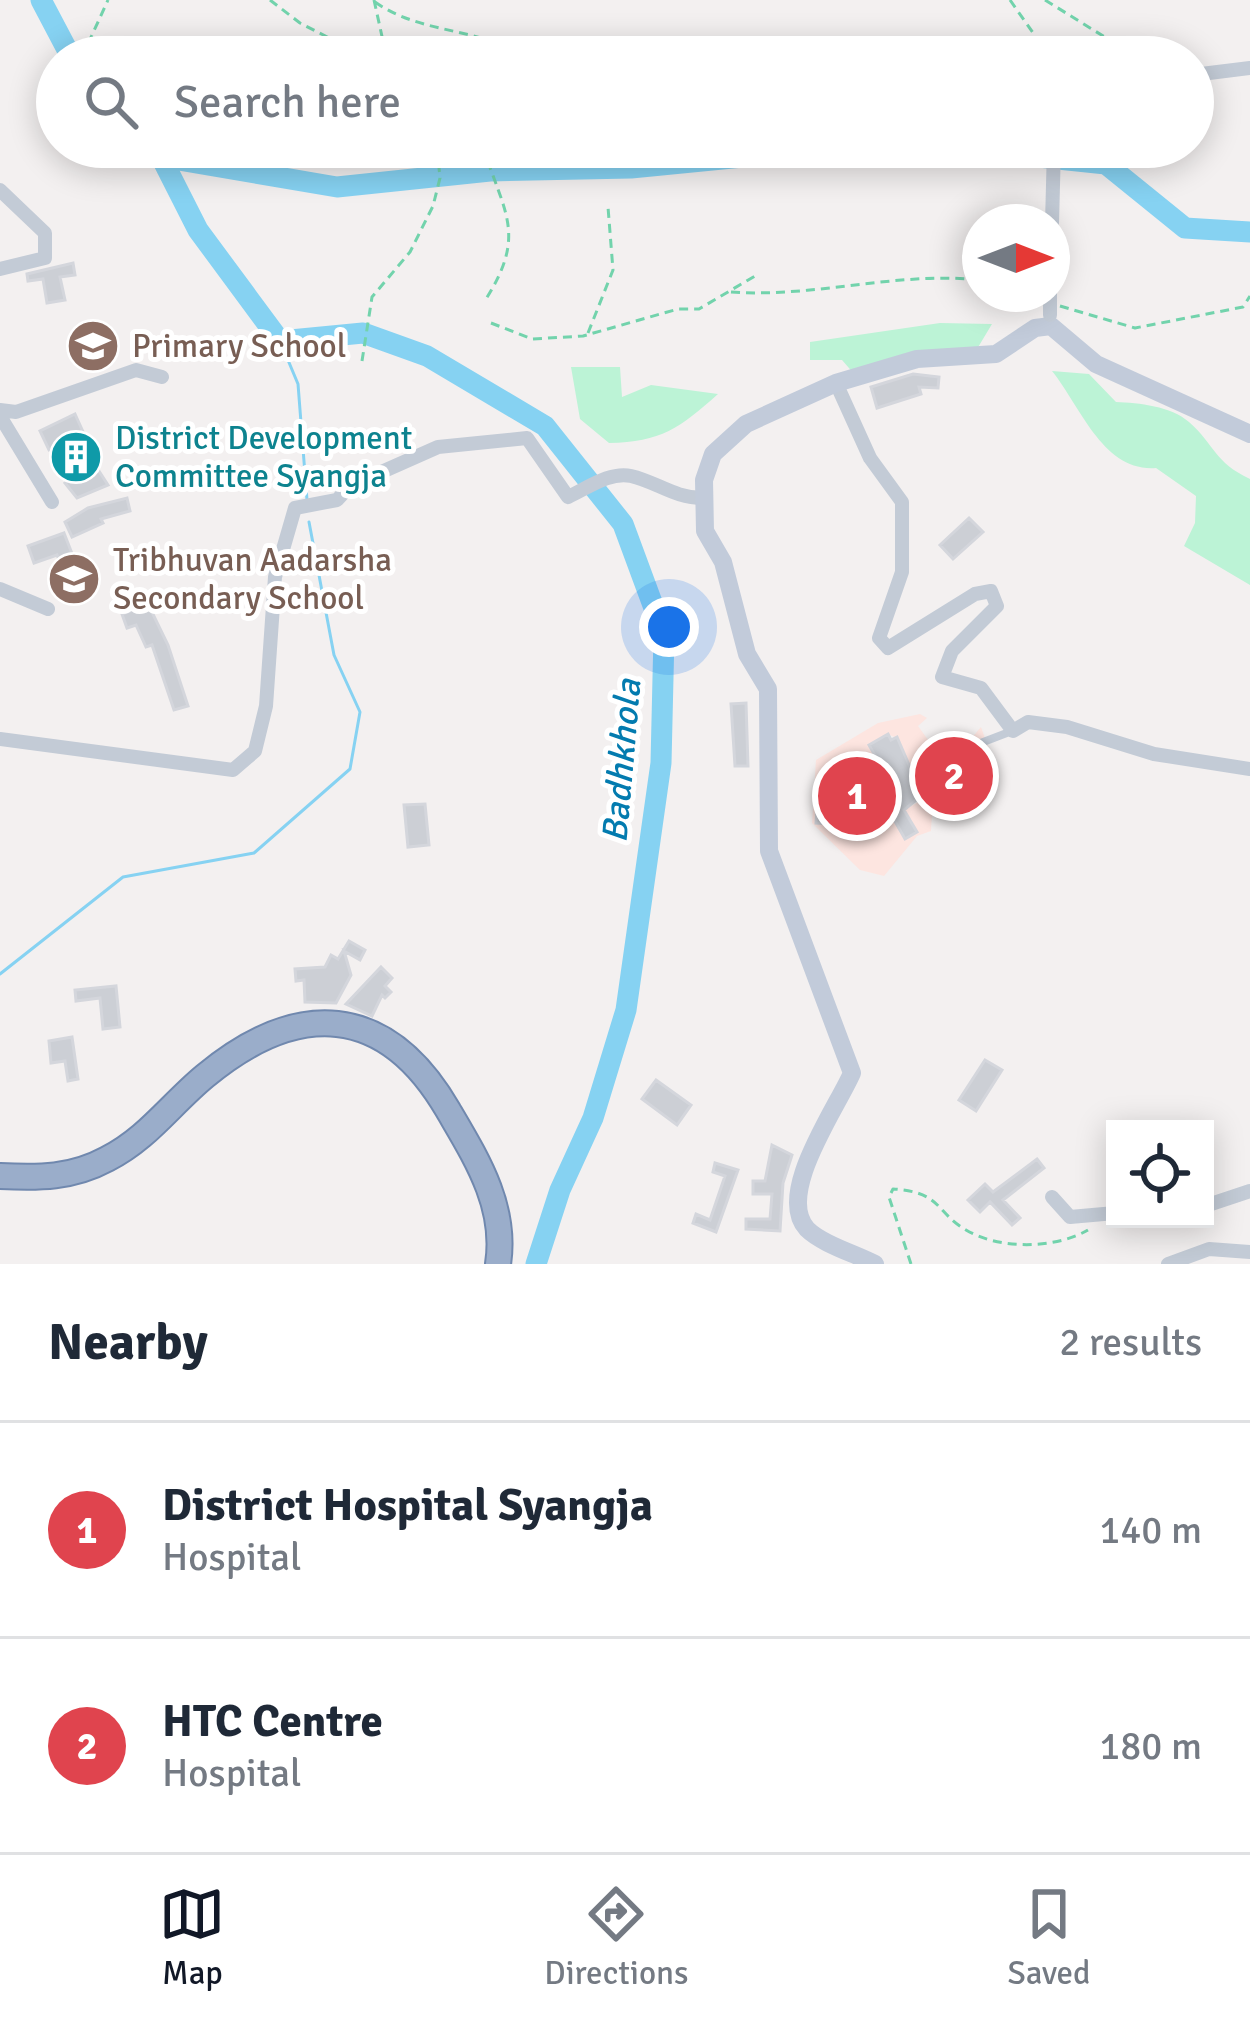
<!DOCTYPE html>
<html lang="en">
<head>
<meta charset="utf-8">
<style>
  :root { --surface:#fff; --page:#f6f6f7; --text:#1f2937; --muted:#747a83; --line:#e0e1e3; --accent:#111827 }
  body { margin:0; font-family:Signika,sans-serif; background:var(--page); color:var(--text) }
  .controls { position:absolute; right:36px; bottom:36px; display:grid; overflow:hidden; border-radius:0px; box-shadow:0 6px 30px #0003 }
  .controls button { width:108px; height:108px; display:grid; place-items:center; padding:0; border:0; border-bottom:3px solid var(--line); background:var(--surface); color:var(--text); font:60px sans-serif }
  .compass { position:absolute; left:962px; top:204px; width:108px; height:108px; border-radius:50%; background:var(--surface); box-shadow:0 6px 30px #0003; rotate:90deg }
  .you { position:absolute; left:669px; top:627px; width:42px; height:42px; margin:-30px; border:9px solid #fff; border-radius:50%; background:#1a73e8; box-shadow:0 0 0 18px #1a73e833 }
  .badge { display:grid; place-items:center; width:78px; height:78px; border-radius:50%; background:var(--accent); color:#fff; font-size:39px; font-weight:700 }
  .pin { position:absolute; translate:-50% -50%; border:6px solid #fff; box-shadow:0 3px 12px #0006 }
  .list { margin:0; padding:0; list-style:none }
  h2 { display:flex; justify-content:space-between; align-items:center; height:156px; margin:0; padding:0 48px; font-size:51px }
  h2 small { font-size:39px; font-weight:400; color:var(--muted) }
  .list li { display:grid; grid-template-columns:78px 1fr auto; gap:36px; align-items:center; box-sizing:border-box; height:216px; padding:0 48px; border-top:3px solid var(--line) }
  .list b { display:block; font-size:45px; white-space:nowrap }
  .list p { margin:0; font-size:39px; white-space:nowrap; color:var(--muted) }
  .list em { font-size:39px; font-style:normal; color:var(--muted) }
  .icon { flex:none; width:66px; height:66px; fill:none; stroke:currentColor; stroke-width:2; stroke-linecap:round; stroke-linejoin:round }
  .map { position:relative; flex:none; width:1250px; height:1264px; overflow:hidden }
  .search { position:absolute; background:var(--surface); box-shadow:0 6px 30px #0003; left:36px; right:36px; top:36px; height:132px; display:flex; align-items:center; gap:30px; box-sizing:border-box; padding:0 42px; border-radius:66px; color:var(--muted); font-size:45px }
  .sheet { height:588px; background:var(--surface) }
  nav { display:flex; justify-content:space-around; align-items:center; box-sizing:border-box; height:168px; border-top:3px solid var(--line); background:var(--surface); font-size:33px; color:var(--muted) }
  nav a { display:grid; justify-items:center; gap:6px }
  nav .on { color:var(--accent) }
  .map>svg:first-child { display:block }
</style>
</head>
<body>
<div class="map">
<svg width="1250" height="1264" viewBox="0 0 1250 1264">
  <rect width="100%" height="100%" fill="#f3f0f0"/>
  <path fill="#fde5e0" fill-rule="evenodd" d="M 920,714 L 927,718 L 918,726 L 934,748 L 953,760 L 981,727 L 1000,780 L 932,814 L 931,831 L 917,836 L 884,876 L 860,870 L 812,823 L 816,760 L 878,723 ZM 887,734 L 897,738 L 906,755 L 902,759 L 924,799 L 884,821 L 871,799 L 892,786 L 869,745 Z"/>
  <path fill="#bcf3d6" d="M 940,323 L 992,324 L 977,349 L 855,375 L 842,360 L 810,360 L 810,342 Z
    M 571,367 L 620,367 L 622,397 L 651,385 L 718,394 C 680,428 661,442 609,443 L 580,419 Z
    M 1052,371 L 1089,374 L 1116,402 C 1139,403 1171,406 1189,422 C 1215,445 1214,462 1250,479 L 1250,585 L 1184,546 L 1195,523 L 1196,496 L 1156,468 C 1103,472 1081,407 1052,371 Z"/>
  <g fill="none" stroke-linecap="round" stroke-linejoin="round">
    <path stroke="#86d2f2" stroke-width="3" d="M 280,341 L 298,384 L 307,500
      M 0,974 L 123,877 L 254,853 L 350,769 L 360,712 L 334,655 L 309,522"/>
    <path stroke="#86d2f2" stroke-width="21" d="M 41,0 L 71,57
      M 154,149 L 161,157 L 337,187 L 490,171 L 631,168 L 843,147 L 1009,154 L 1106,164 L 1185,228 L 1250,232
      M 161,157 L 198,230 L 280,341 L 363,333 L 427,356 L 545,426 L 623,524 L 664,635 L 661,763 L 626,1010 L 593,1118 L 560,1190 L 536,1264"/>
  </g>
  <path fill="#cccfd5" stroke="#d4d6dc" stroke-width="3" d="M 73,263 L 75,275 L 60,277 L 65,300 L 47,303 L 43,279 L 28,281 L 27,274 Z
    M 913,374 L 939,377 L 938,388 L 919,387 L 921,394 L 877,408 L 871,387 Z
    M 75,414 L 84,434 L 77,437 L 108,485 L 77,498 L 65,483 L 74,477 L 61,446 L 49,450 L 40,431 Z
    M 127,498 L 130,511 L 101,519 L 103,523 L 72,537 L 65,522 L 88,508 Z
    M 969,518 L 983,532 L 953,559 L 940,545 Z
    M 64,533 L 85,587 L 74,595 L 57,555 L 34,563 L 28,546 Z
    M 148,604 L 168,645 L 188,706 L 174,710 L 152,645 L 146,647 L 136,625 L 127,628 L 122,614 Z
    M 746,703 L 748,766 L 735,766 L 731,704 Z
    M 888,734 L 891,740 L 897,737 L 922,795 L 904,810 L 917,832 L 905,839 L 892,816 L 884,821 L 863,783 L 884,771 L 869,745 Z
    M 977,759 L 986,774 L 937,802 L 930,786 Z
    M 819,783 L 840,785 L 836,824 L 816,823 Z
    M 425,804 L 429,845 L 408,847 L 404,805 Z
    M 349,941 L 365,950 L 360,960 L 344,951 L 351,975 L 336,1003 L 305,1002 L 304,980 L 296,981 L 295,969 L 325,967 L 331,955 L 338,959 Z
    M 381,967 L 392,978 L 385,986 L 391,992 L 385,998 L 382,995 L 372,1016 L 346,1004 Z
    M 116,986 L 120,1027 L 103,1029 L 100,998 L 76,1001 L 75,990 Z
    M 72,1037 L 78,1079 L 68,1081 L 65,1061 L 51,1063 L 49,1041 Z
    M 985,1060 L 1002,1070 L 976,1111 L 959,1100 Z
    M 656,1080 L 691,1105 L 677,1125 L 642,1099 Z
    M 772,1145 L 792,1155 L 783,1183 L 780,1231 L 746,1229 L 746,1219 L 770,1219 L 772,1194 L 753,1194 L 753,1181 L 765,1181 Z
    M 1037,1159 L 1044,1168 L 1003,1200 L 1020,1218 L 1012,1225 L 990,1202 L 980,1212 L 968,1200 L 985,1184 L 993,1192 Z
    M 715,1163 L 738,1170 L 716,1232 L 693,1223 L 696,1214 L 710,1220 L 725,1176 L 713,1172 Z"/>
  <g fill="none" stroke-linecap="round" stroke-linejoin="round">
    <g stroke="#7088ae" stroke-width="28">
      <path id="trunk" d="M 0,1176 C 39,1178 72,1178 107,1159 C 147,1139 171,1104 205,1076 C 297,1000 385,1002 448,1110 C 476,1158 507,1206 498,1264"/>
    </g>
    <path stroke="#72d3ac" stroke-width="3" stroke-dasharray="9 6" stroke-linecap="butt" d="M 270,0 L 300,23 L 366,57
      M 374,0 L 383,41 L 393,57
      M 1010,0 L 1050,57
      M 1045,0 L 1137,57
      M 375,2 C 422,35 480,27 527,57
      M 82,57 L 108,0
      M 52,121 L 57,110
      M 483,147 C 504,213 527,234 486,299
      M 731,292 C 815,298 897,271 980,280
      M 1060,306 L 1135,328 L 1243,307 L 1250,296
      M 491,323 L 532,339 L 583,336 L 678,309 L 699,309 L 755,276
      M 588,333 L 613,270 L 608,207
      M 362,361 L 372,297 L 410,252 L 433,206 L 440,178 L 437,147
      M 911,1264 L 889,1197 L 893,1189 C 942,1192 935,1212 966,1230 C 1000,1250 1055,1249 1088,1230"/>
    <path stroke="#c3cbd6" stroke-width="8" d="M 978,744 L 1012,731"/>
    <path stroke="#c3cbd6" stroke-width="14" d="M 1193,75 L 1250,68
      M 0,190 L 45,233 L 45,258 L 0,269
      M 1052,223 L 1054,147
      M 836,383 L 870,458 L 902,502 L 902,572 L 879,638 L 888,648 L 975,594 L 991,591 L 997,606 L 952,651 L 942,677 L 981,688 L 1013,731 L 1028,722 L 1067,727 L 1154,754 L 1250,769
      M 0,410 L 16,412 L 136,370 L 162,377
      M 0,416 L 52,502
      M 0,589 L 48,609
      M 0,739 L 233,770 L 255,751 L 266,706 L 275,577 L 295,508 L 337,500 L 350,486 L 438,447 L 527,438 L 568,497 C 586,489 610,471 631,476 C 657,482 674,498 703,498
      M 1052,1197 L 1070,1217 L 1115,1213
      M 1205,1206 L 1250,1191
      M 1168,1264 L 1209,1249 L 1250,1252"/>
    <path stroke="#c2cbda" stroke-width="18" d="M 875,1264 C 856,1254 822,1244 807,1229 C 775,1194 837,1108 852,1073 L 769,851 L 768,689 L 747,654 L 723,562 L 705,531 L 704,480 L 713,454 L 746,424 L 836,383 L 917,359 L 996,354 L 1035,328 L 1051,326 L 1096,364 L 1250,434"/>
    <use href="#trunk" stroke="#9aadca" stroke-width="24"/>
    <path stroke="#c3cbd6" stroke-width="14" d="M 1050,315 L 1050,294"/>
  </g>
  <defs>
    <g id="school-disc" transform="scale(2.7)"><circle r="9.5" fill="#8d6e63" stroke="#fff"/><path d="M0-5L7-2L0 1L-7-2ZM-4 1L0 2.5L4 1V4Q0 6-4 4Z" fill="#fff"/></g>
    <g id="building-disc" transform="scale(2.7)"><circle r="9.5" fill="#0f9aa8" stroke="#fff"/><path d="M-4-6H4V6H1V3H-1V6H-4ZM-2.5-4.3h1.7v1.8h-1.7ZM.8-4.3h1.7v1.8H.8ZM-2.5-1h1.7V.8h-1.7ZM.8-1h1.7V.8H.8Z" fill="#fff"/></g>
  </defs>
  <g fill-rule="evenodd">
    <use href="#school-disc" x="93" y="346"/>
    <use href="#building-disc" x="76" y="457"/>
    <use href="#school-disc" x="74" y="579"/>
  </g>
  <g text-anchor="middle" dominant-baseline="central" stroke-width="10" stroke-linejoin="round" paint-order="stroke">
    <g font-size="33" fill="#785e54" stroke="#fff" text-anchor="start">
      <text x="132" y="346">Primary School</text>
      <text x="113" y="560">Tribhuvan Aadarsha<tspan x="113" dy="38">Secondary School</tspan></text>
    </g>
    <g font-size="33" fill="#0d838f" stroke="#fff" text-anchor="start">
      <text x="115" y="438">District Development<tspan x="115" dy="38">Committee Syangja</tspan></text>
    </g>
    <g font-size="36" font-style="italic" fill="#037baf" stroke="#fff">
      <text transform="translate(622 761) rotate(-85)">Badhkhola</text>
    </g>
  </g>
</svg>
<div class="controls">
<button><svg class="icon" aria-label="locate" viewBox="0 0 24 24"><circle cx="12" cy="12" r="6"/><path d="M12 2v4M12 18v4M2 12h4M18 12h4"/></svg></button>
</div>
<svg class="compass" viewBox="-18 -18 36 36"><path d="M0-13l5 13h-10z" fill="#e53935"/><path d="M0 13l5-13h-10z" fill="#747a83"/></svg>
<div class="you"></div>
<div class="pin badge" style="left:857px;top:796px;background:#e0444e">1</div>
<div class="pin badge" style="left:954px;top:776px;background:#e0444e">2</div>
<div class="search"><svg class="icon" aria-label="search" viewBox="0 0 24 24"><circle cx="10" cy="10" r="6"/><path d="M15 15l6 6"/></svg>Search here</div>
</div>
<section class="sheet">
<h2>Nearby<small>2 results</small></h2>
<ul class="list">
<li><span class="badge" style="background:#e0444e">1</span><div><b>District Hospital Syangja</b><p>Hospital</p></div><em>140 m</em></li>
<li><span class="badge" style="background:#e0444e">2</span><div><b>HTC Centre</b><p>Hospital</p></div><em>180 m</em></li>
</ul>
</section>
<nav>
<a class="on"><svg class="icon" aria-label="map" viewBox="0 0 24 24"><path d="M3 6l6-2 6 2 6-2v14l-6 2-6-2-6 2zM9 4v14M15 6v14"/></svg>Map</a>
<a><svg class="icon" aria-label="directions" viewBox="0 0 24 24"><path d="M12 3l9 9-9 9-9-9zM9 14v-3h6M13 9l2 2-2 2"/></svg>Directions</a>
<a><svg class="icon" aria-label="saved" viewBox="0 0 24 24"><path d="M7 4h10v16l-5-4-5 4z"/></svg>Saved</a>
</nav>
</body>
</html>
